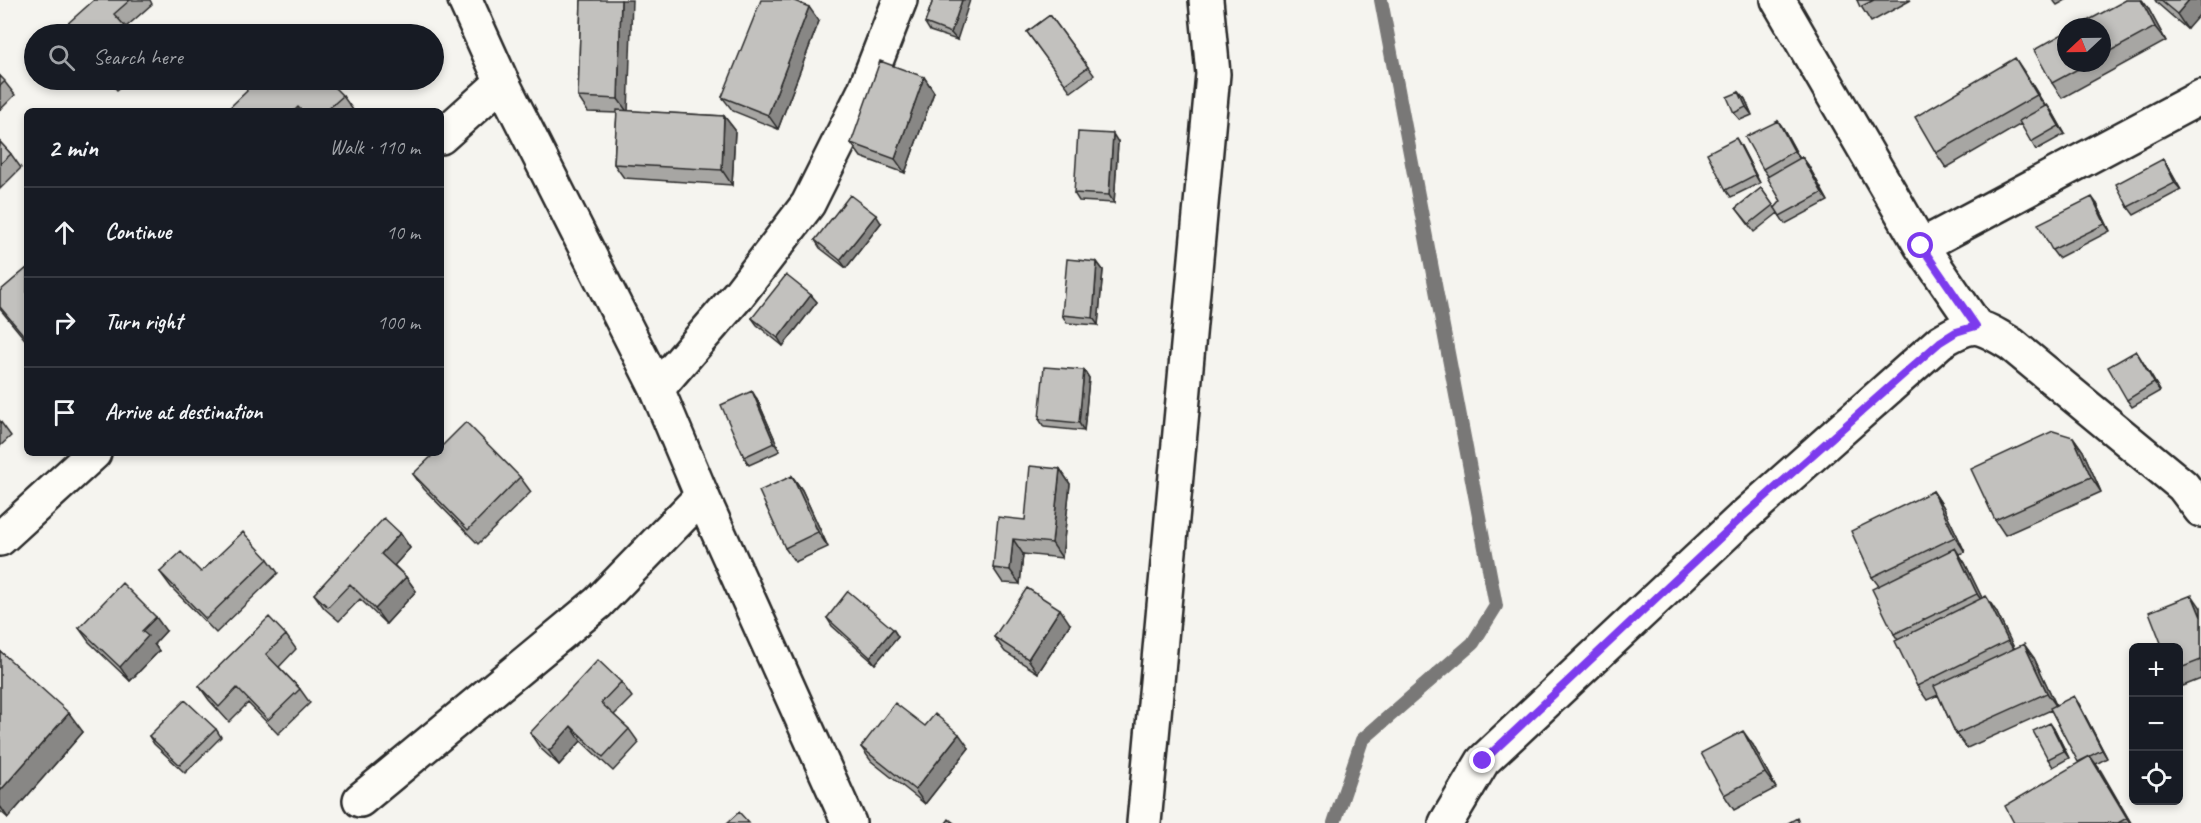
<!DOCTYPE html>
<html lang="en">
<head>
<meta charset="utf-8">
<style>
  :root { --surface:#171b24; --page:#20242c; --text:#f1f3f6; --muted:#9ea1a6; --line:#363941 }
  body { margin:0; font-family:Caveat,sans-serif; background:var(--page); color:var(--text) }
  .controls { position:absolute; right:18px; bottom:18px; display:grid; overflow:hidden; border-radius:9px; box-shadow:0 3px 9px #0003 }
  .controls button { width:54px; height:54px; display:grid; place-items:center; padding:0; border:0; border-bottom:2px solid var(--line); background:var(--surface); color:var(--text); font:30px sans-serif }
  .compass { position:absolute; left:2057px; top:18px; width:54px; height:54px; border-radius:50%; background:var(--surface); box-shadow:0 3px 9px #0003; rotate:248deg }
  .stop { position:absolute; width:18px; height:18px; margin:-14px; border:4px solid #7c3aed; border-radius:50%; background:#fff }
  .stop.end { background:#7c3aed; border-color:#fff; box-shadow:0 2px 6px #0008 }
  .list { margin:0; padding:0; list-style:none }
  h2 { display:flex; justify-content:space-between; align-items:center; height:78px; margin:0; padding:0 24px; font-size:26px }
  h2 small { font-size:20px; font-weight:400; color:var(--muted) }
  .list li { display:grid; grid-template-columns:39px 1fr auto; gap:18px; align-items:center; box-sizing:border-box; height:90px; padding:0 24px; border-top:2px solid var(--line) }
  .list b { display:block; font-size:22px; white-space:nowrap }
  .list em { font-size:20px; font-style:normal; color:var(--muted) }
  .icon { flex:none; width:33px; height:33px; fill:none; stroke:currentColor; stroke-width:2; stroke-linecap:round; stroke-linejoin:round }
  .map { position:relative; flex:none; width:2201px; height:823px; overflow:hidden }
  .search { position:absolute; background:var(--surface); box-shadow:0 3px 9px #0003; left:24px; top:24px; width:420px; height:66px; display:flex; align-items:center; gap:15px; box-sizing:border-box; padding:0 21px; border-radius:33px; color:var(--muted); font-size:22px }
  .panel { position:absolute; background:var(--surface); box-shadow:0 3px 9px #0003; left:24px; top:108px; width:420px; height:348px; border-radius:9px }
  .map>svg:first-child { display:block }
</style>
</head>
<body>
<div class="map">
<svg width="2201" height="823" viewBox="0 0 2201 823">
  <rect width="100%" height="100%" fill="#f5f4ef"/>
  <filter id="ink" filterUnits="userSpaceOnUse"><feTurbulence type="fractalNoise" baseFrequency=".0167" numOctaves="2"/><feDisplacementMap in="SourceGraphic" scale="12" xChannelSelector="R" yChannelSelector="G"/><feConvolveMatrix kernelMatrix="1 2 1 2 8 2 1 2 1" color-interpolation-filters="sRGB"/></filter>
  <g filter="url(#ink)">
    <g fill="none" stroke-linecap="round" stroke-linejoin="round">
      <path stroke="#797877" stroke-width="14" d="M 1334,823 L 1362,740 L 1473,643 L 1496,606 L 1381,0"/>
      <g stroke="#2b2b2b" stroke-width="38">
        <path id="minor" d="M 1778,0 L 1921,246 L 1976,326
          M 441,137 L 502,82
          M 1921,246 L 2201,97
          M 657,389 L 739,294 L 808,204 L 864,92 L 900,0
          M 0,539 L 94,453
          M 360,800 L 598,603 L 702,496
          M 1144,823 L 1213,74 L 1206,0
          M 1446,823 L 1483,761 L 1741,519 L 1940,342 C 1974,321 1978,324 2011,344 L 2183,486 L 2201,510"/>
      </g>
      <g stroke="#2b2b2b" stroke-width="38">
        <path id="tertiary" d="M 465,0 L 502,82 L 657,389 L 702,496 L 849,823"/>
      </g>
      <use href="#minor" stroke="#fdfcf7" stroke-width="33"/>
      <use href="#tertiary" stroke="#fdfcf7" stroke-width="33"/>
    </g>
    <path fill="#a7a6a3" stroke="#2b2b2b" stroke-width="1.5" d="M 94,0 L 150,0 L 152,4 L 126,27 Z
      M 581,0 L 628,111 L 724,116 L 735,130 L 732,185 L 624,178 L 614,164 L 617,113 L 588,112 L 578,97 Z
      M 933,0 L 957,40 L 930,31 L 925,23 Z
      M 1857,0 L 1911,0 L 1871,22 Z
      M 2053,0 L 2066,0 L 2057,5 Z
      M 2126,0 L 2142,0 L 2148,8 L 2166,41 L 2062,98 L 2052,83 L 2066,63 L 2102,63 L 2102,27 Z
      M 2155,0 L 2201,0 L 2187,29 L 2157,3 Z
      M 1050,15 L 1094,75 L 1071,92 L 1027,32 Z
      M 819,21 L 778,129 L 733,111 L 722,97 Z
      M 2025,73 L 2045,106 L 2047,105 L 2053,113 L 2065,134 L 2036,150 L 2021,124 L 1946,168 L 1936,153 Z
      M 0,76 L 15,95 L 0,110 Z
      M 924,77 L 934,92 L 905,173 L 861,157 L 851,143 Z
      M 108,80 L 129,80 L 117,90 Z
      M 1739,92 L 1745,99 L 1752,115 L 1740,120 L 1734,113 Z
      M 343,96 L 353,110 L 352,111 L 226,111 Z
      M 1778,121 L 1783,128 L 1800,159 L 1802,157 L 1808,165 L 1828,201 L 1785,224 L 1778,213 L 1754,232 L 1736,208 L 1761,188 L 1775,208 L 1781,201 L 1768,176 L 1763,169 Z
      M 0,142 L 11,154 L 21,168 L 0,189 Z
      M 1118,142 L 1114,203 L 1079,201 L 1074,193 Z
      M 1741,146 L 1760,183 L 1731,197 L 1726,190 Z
      M 2163,159 L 2168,167 L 2181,190 L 2134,215 L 2128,207 Z
      M 2097,204 L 2110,231 L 2058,258 L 2052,250 Z
      M 881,223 L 846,268 L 820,248 L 815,240 Z
      M 1097,262 L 1103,270 L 1098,325 L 1067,323 L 1062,315 Z
      M 27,268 L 27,342 L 0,309 L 0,291 Z
      M 811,295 L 817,302 L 783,346 L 757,325 L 752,318 Z
      M 2136,351 L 2160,391 L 2132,407 L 2127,400 Z
      M 1084,370 L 1089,378 L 1084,431 L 1044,427 L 1039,419 Z
      M 757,399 L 780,451 L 749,465 L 744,457 Z
      M 0,421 L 11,436 L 0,446 Z
      M 2073,437 L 2083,451 L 2101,492 L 2005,535 L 1995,520 Z
      M 1060,469 L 1070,484 L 1062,558 L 1023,554 L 1020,584 L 1003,583 L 993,568 L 1025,520 Z
      M 413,474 L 520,477 L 531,492 L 478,544 L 424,489 Z
      M 792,476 L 802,490 L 828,547 L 795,562 L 785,548 Z
      M 1933,491 L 1943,506 L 1965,552 L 1959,554 L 1965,563 L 1982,598 L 1996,611 L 2014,648 L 2034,658 L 2056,705 L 2079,704 L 2107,758 L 2096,764 L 2131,823 L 2014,823 L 2079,763 L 2051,710 L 1967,748 L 1956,734 L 1938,695 L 1927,700 L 1917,686 L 1898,640 L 1894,634 L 1879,586 L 1872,577 Z
      M 400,533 L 410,548 L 394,565 L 406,577 L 416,591 L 386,624 L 360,599 L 339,621 L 324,608 L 314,594 Z
      M 268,559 L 278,573 L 216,633 L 171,587 L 160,572 L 201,572 Z
      M 2201,608 L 2201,679 L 2183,686 L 2178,679 L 2178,648 Z
      M 827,618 L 893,629 L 898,637 L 875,664 L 832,626 Z
      M 1070,624 L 1038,673 L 1005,652 L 994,637 Z
      M 79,628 L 166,631 L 154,644 L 159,651 L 130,681 L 89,642 Z
      M 286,635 L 296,649 L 279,667 L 300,689 L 310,703 L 278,734 L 248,703 L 229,722 L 209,700 L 199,686 Z
      M 0,651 L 83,732 L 8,818 L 0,811 Z
      M 621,682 L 632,697 L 614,715 L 629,729 L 639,743 L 613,771 L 581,741 L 559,765 L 540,748 L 530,733 Z
      M 925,726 L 969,748 L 925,804 L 871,761 L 861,747 Z
      M 216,729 L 221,737 L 185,773 L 154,744 L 149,736 Z
      M 2055,730 L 2069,758 L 2053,767 L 2048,759 Z
      M 1753,745 L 1776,788 L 1734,810 L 1724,795 Z"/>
    <path fill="#888785" stroke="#2b2b2b" stroke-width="1.5" d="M 621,0 L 632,0 L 628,113 L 618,99 Z
      M 962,0 L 970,0 L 957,40 L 951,33 Z
      M 2141,0 L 2142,0 L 2148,8 L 2166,41 L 2155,27 Z
      M 2189,0 L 2201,0 L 2201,13 L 2187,29 L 2177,14 Z
      M 809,7 L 819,21 L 778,129 L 768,115 Z
      M 2015,58 L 2025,73 L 2047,109 L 2037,95 Z
      M 924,77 L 934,92 L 905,173 L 895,159 Z
      M 1739,92 L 1745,99 L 1752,115 L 1746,107 Z
      M 2047,105 L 2053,113 L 2065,134 L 2059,126 Z
      M 724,116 L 735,130 L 732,185 L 722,170 Z
      M 1778,121 L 1783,128 L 1800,159 L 1794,151 Z
      M 1113,134 L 1118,142 L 1114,203 L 1109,195 Z
      M 1736,138 L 1741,146 L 1760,183 L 1755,175 Z
      M 1802,157 L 1808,165 L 1828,201 L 1822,193 Z
      M 2163,159 L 2168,167 L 2181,190 L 2175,183 Z
      M 2092,197 L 2097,204 L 2110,231 L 2105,224 Z
      M 876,215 L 881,223 L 846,268 L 840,260 Z
      M 1097,262 L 1103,270 L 1098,325 L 1093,318 Z
      M 811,295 L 817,302 L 783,346 L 778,338 Z
      M 2136,351 L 2141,359 L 2160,391 L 2154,383 Z
      M 1084,370 L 1089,378 L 1084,431 L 1079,423 Z
      M 752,391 L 757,399 L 780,451 L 774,443 Z
      M 2073,437 L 2083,451 L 2101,492 L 2091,477 Z
      M 1060,469 L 1070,484 L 1062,558 L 1052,543 Z
      M 792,476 L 802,490 L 828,547 L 818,532 Z
      M 1933,491 L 1943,506 L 1965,552 L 1955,537 Z
      M 400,533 L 410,548 L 392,568 L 381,554 Z
      M 1013,539 L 1023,554 L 1020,584 L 1010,570 Z
      M 1955,548 L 1965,563 L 1987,608 L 1977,594 Z
      M 406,577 L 416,591 L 386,624 L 375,609 Z
      M 2192,595 L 2201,608 L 2201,617 Z
      M 1986,596 L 1996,611 L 2018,656 L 2008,641 Z
      M 1060,609 L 1070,624 L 1038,673 L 1028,659 Z
      M 156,617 L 166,631 L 154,644 L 159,651 L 130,681 L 120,667 L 142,631 Z
      M 893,629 L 898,637 L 875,664 L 870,657 Z
      M 2024,644 L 2034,658 L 2057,707 L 2047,693 Z
      M 2074,696 L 2079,704 L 2107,758 L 2102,750 Z
      M 69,713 L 83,732 L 8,818 L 0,806 L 0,791 Z
      M 2050,723 L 2055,730 L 2069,758 L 2064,751 Z
      M 571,726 L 581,741 L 559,765 L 549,751 Z
      M 1743,731 L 1753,745 L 1776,788 L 1765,773 Z
      M 959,734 L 969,748 L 925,804 L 915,790 Z
      M 2090,756 L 2101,771 L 2131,823 L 2130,823 L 2127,818 Z"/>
    <path fill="#c2c1be" stroke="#2b2b2b" stroke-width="1.5" d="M 94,0 L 130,0 L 114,14 L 132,34 L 56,34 Z
      M 581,0 L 621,0 L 618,99 L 578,97 Z
      M 761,0 L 792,0 L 809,7 L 768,115 L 722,97 Z
      M 933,0 L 962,0 L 951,33 L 925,23 Z
      M 1857,0 L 1874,0 L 1860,7 Z
      M 2126,0 L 2141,0 L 2155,27 L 2102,56 L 2102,27 L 2076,27 Z
      M 2160,0 L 2189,0 L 2177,14 Z
      M 1050,15 L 1088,67 L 1065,84 L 1027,32 Z
      M 282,31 L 285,34 L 278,34 Z
      M 2066,32 L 2066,63 L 2089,63 L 2052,83 L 2034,50 Z
      M 2015,58 L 2037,95 L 1936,153 L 1915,117 Z
      M 880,61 L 924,77 L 895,159 L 851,143 Z
      M 0,76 L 5,81 L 0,86 Z
      M 244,80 L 327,80 L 343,96 L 326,111 L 302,111 L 298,107 L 294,111 L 226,111 L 247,91 Z
      M 1739,92 L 1746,107 L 1734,113 L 1727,97 Z
      M 2047,105 L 2059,126 L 2031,142 L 2019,121 Z
      M 617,110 L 724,116 L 722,170 L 614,164 Z
      M 1778,121 L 1794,151 L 1763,169 L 1745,137 Z
      M 1078,132 L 1113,134 L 1109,195 L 1074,193 Z
      M 1736,138 L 1755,175 L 1726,190 L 1707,153 Z
      M 0,142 L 11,154 L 0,164 Z
      M 1802,157 L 1822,193 L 1780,216 L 1775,208 L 1781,201 L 1767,177 Z
      M 2163,159 L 2175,183 L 2128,207 L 2116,184 Z
      M 1761,188 L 1773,205 L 1749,224 L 1736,208 Z
      M 850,195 L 876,215 L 840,260 L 815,240 Z
      M 2092,197 L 2105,224 L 2052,250 L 2038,224 Z
      M 1067,259 L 1097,262 L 1093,318 L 1062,315 Z
      M 27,268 L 27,339 L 0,307 L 0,291 Z
      M 786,275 L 811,295 L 778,338 L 752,318 Z
      M 2136,351 L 2154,383 L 2127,400 L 2108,367 Z
      M 1044,367 L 1084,370 L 1079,423 L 1039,419 Z
      M 752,391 L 774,443 L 744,457 L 721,405 Z
      M 466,422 L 520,477 L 468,530 L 413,474 L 435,453 L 441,453 L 441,447 Z
      M 2053,431 L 2073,437 L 2091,477 L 1995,520 L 1971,469 Z
      M 1030,466 L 1060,469 L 1052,543 L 1013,539 L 1010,570 L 993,568 L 998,517 L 1025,520 Z
      M 792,476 L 818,532 L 785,548 L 759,491 Z
      M 1933,491 L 1955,537 L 1872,577 L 1851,531 Z
      M 384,518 L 400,533 L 381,554 L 406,577 L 375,609 L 350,584 L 328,607 L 314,594 Z
      M 243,532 L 268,559 L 206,619 L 160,572 L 181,552 L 201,572 Z
      M 1955,548 L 1977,594 L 1894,634 L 1872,589 Z
      M 122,583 L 156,617 L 142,631 L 148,636 L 120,667 L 79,628 Z
      M 1027,588 L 1060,609 L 1028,659 L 994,637 Z
      M 848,591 L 893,629 L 870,657 L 827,618 Z
      M 2192,595 L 2201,617 L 2201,660 L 2178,669 L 2178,648 L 2163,648 L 2149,612 Z
      M 1986,596 L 2008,641 L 1917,686 L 1895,641 Z
      M 269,617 L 286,635 L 266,654 L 300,689 L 268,720 L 237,688 L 219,707 L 199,686 Z
      M 2024,644 L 2047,693 L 1956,734 L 1934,686 Z
      M 0,651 L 69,713 L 0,791 Z
      M 598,660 L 621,682 L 601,703 L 629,729 L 603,757 L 571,726 L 549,751 L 530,733 Z
      M 2074,696 L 2102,750 L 2078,762 L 2050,708 Z
      M 185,700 L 216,729 L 180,765 L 149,736 Z
      M 895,703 L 925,726 L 935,714 L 959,734 L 915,790 L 861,747 Z
      M 2050,723 L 2064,751 L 2048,759 L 2033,731 Z
      M 1743,731 L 1765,773 L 1724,795 L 1701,753 Z
      M 2090,756 L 2127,818 L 2118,823 L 2014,823 L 2005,806 Z
      M 739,812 L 749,823 L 727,823 Z
      M 1797,818 L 1799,823 L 1788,823 Z
      M 949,819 L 954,823 L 946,823 Z"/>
  </g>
  <g fill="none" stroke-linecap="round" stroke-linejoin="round" filter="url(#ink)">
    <path stroke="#7c3aed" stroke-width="8" d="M 1483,761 L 1740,519 L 1940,342 L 1956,332 L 1976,326 L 1921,246"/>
  </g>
</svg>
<div class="controls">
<button>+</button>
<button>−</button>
<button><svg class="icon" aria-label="locate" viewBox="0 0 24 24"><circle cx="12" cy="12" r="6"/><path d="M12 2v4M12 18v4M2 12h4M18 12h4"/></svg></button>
</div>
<svg class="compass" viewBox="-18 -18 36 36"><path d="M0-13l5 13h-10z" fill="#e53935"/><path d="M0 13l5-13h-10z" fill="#9ea1a6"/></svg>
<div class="stop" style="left:1921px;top:246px"></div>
<div class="stop end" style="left:1483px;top:761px"></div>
<div class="search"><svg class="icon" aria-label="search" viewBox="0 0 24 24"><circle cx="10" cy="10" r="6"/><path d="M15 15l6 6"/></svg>Search here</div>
<section class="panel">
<h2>2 min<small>Walk · 110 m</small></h2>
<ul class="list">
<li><svg class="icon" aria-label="ahead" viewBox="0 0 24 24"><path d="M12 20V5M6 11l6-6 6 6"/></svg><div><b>Continue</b></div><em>10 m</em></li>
<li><svg class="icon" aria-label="right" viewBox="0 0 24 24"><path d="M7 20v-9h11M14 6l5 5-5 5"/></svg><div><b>Turn right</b></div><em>100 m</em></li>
<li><svg class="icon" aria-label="arrive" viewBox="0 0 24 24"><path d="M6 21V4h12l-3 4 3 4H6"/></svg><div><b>Arrive at destination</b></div></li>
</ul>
</section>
</div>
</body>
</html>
